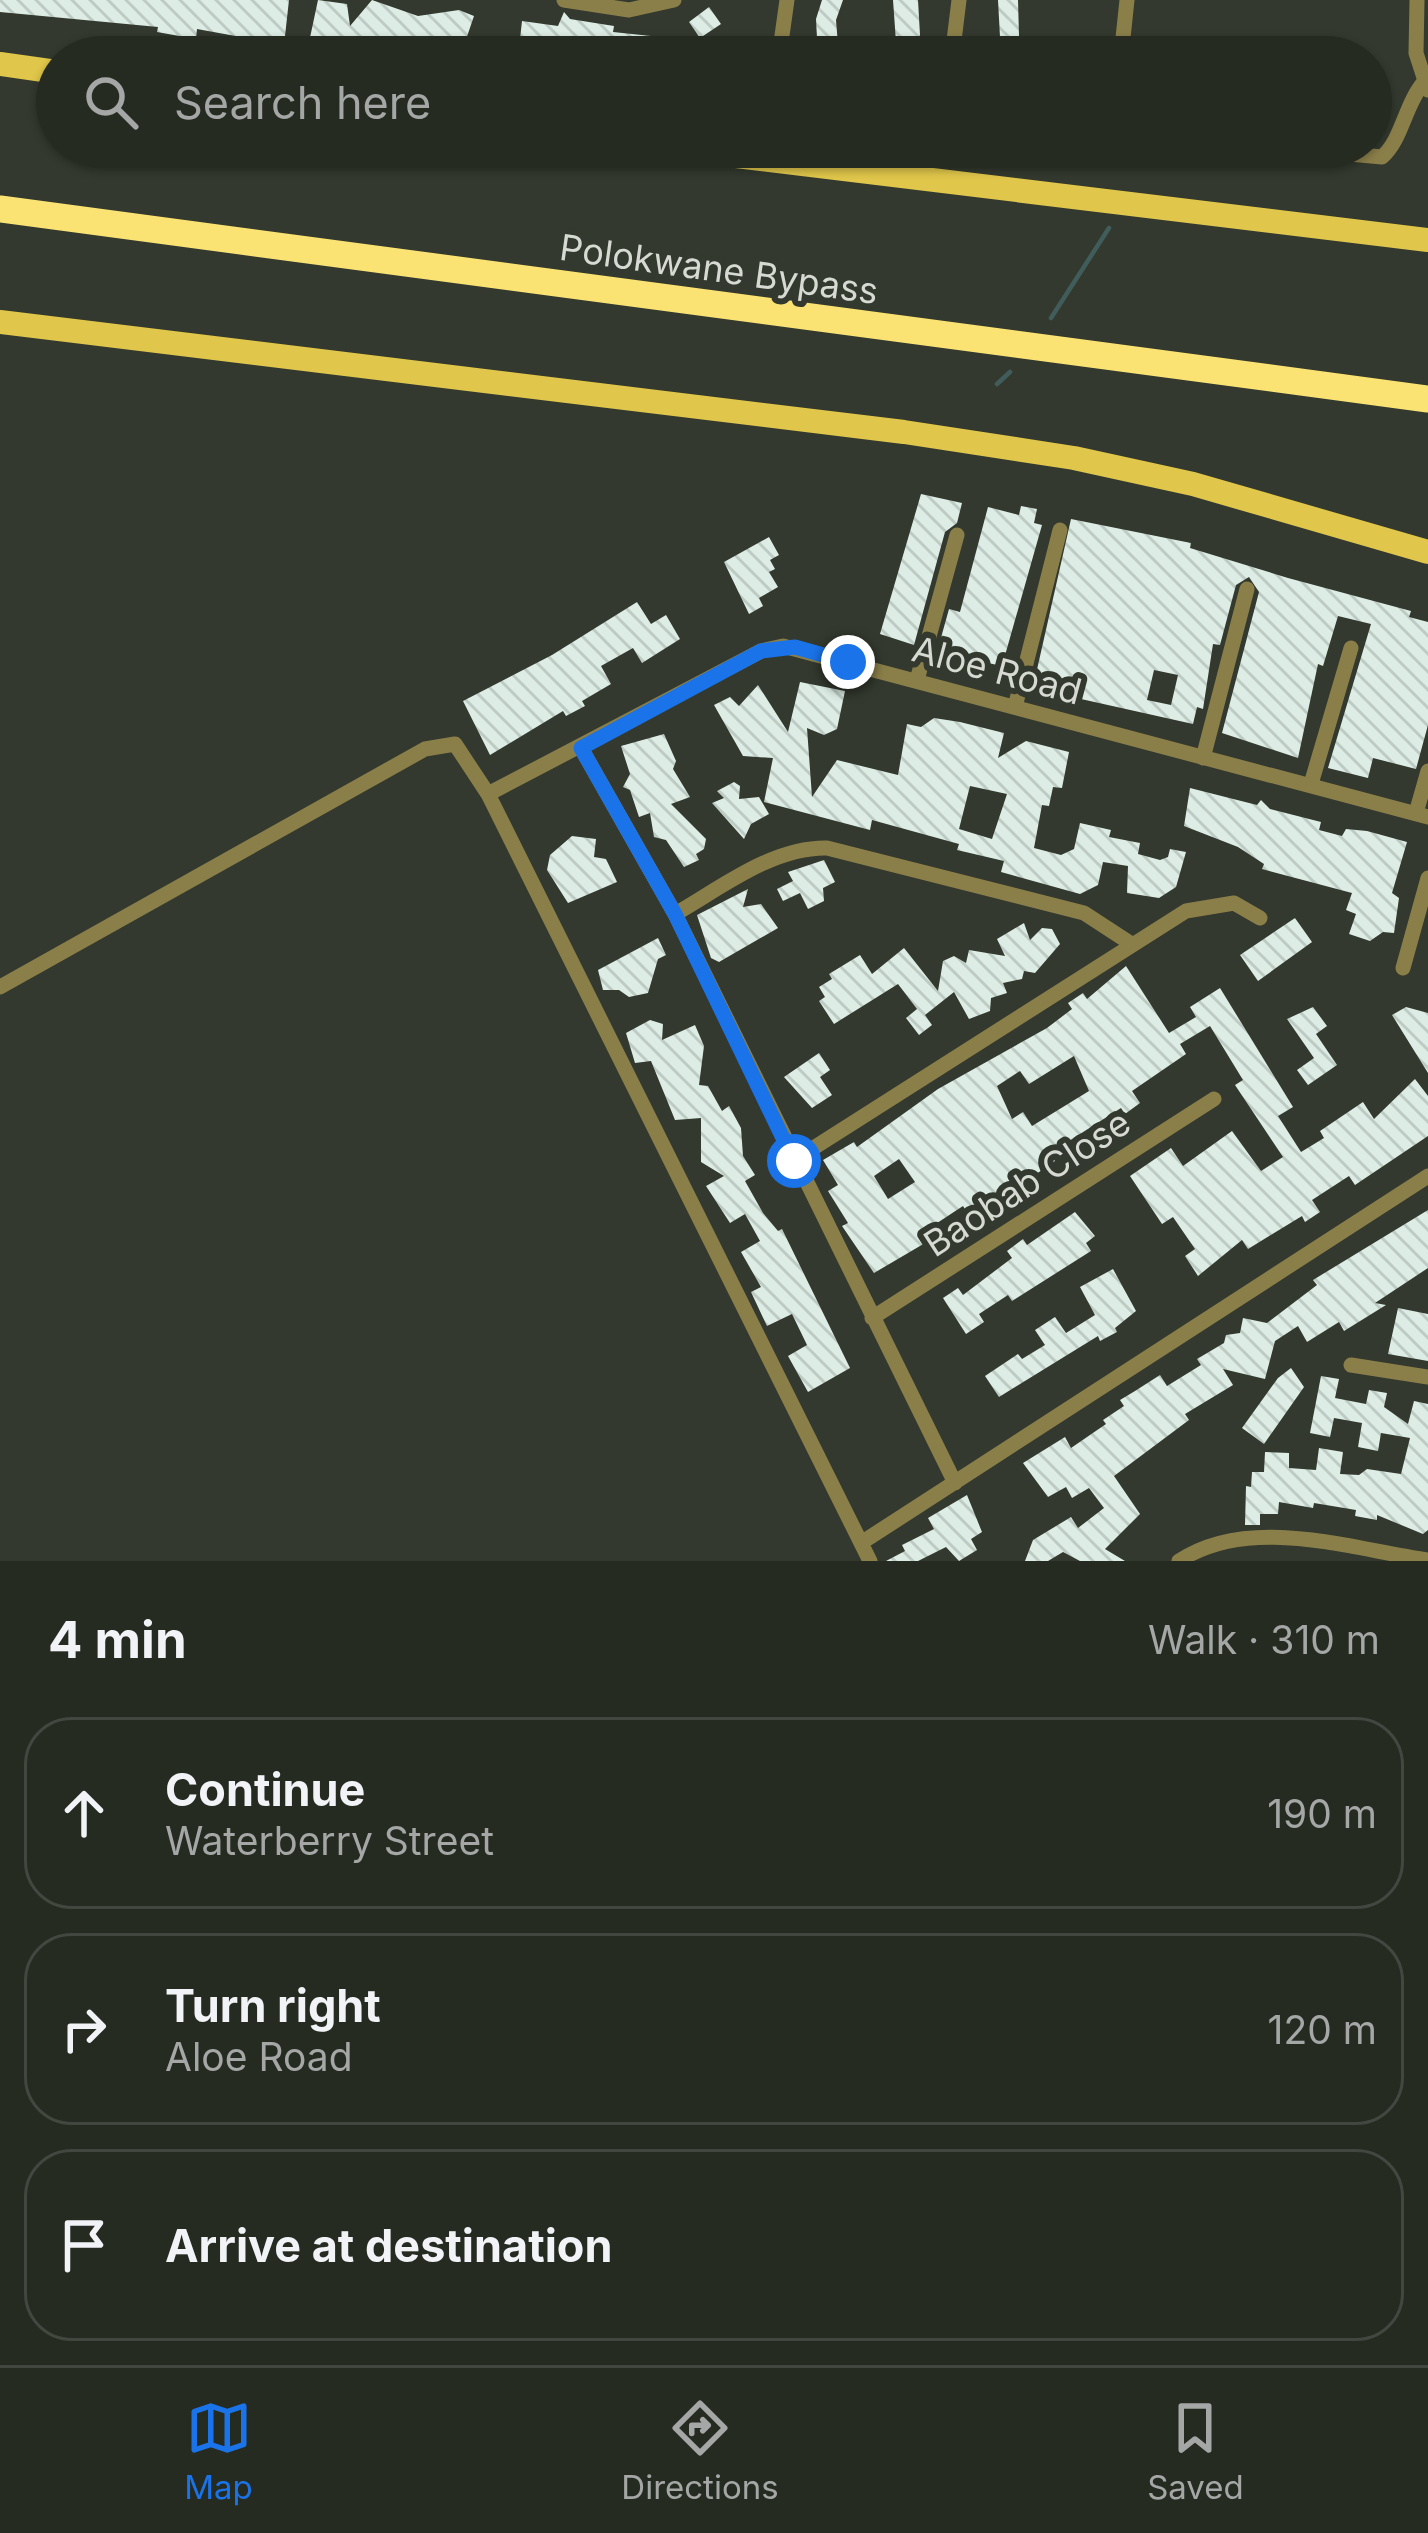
<!DOCTYPE html>
<html lang="en">
<head>
<meta charset="utf-8">
<style>
  :root { --surface:#262b22; --page:#2e332a; --text:#f1f3f6; --muted:#a4a7a5; --line:#424740; --accent:#1a73e8 }
  body { margin:0; font-family:Inter,sans-serif; background:var(--page); color:var(--text) }
  .stop { position:absolute; width:36px; height:36px; margin:-27px; border:9px solid #1a73e8; border-radius:50%; background:#fff }
  .stop.end { background:#1a73e8; border-color:#fff; box-shadow:0 3px 12px #0008 }
  .list { margin:0; padding:0; list-style:none }
  h2 { display:flex; justify-content:space-between; align-items:center; height:156px; margin:0; padding:0 48px; font-size:51px }
  h2 small { font-size:39px; font-weight:400; color:var(--muted) }
  .list li { display:grid; grid-template-columns:78px 1fr auto; gap:36px; align-items:center; box-sizing:border-box; height:192px; margin:0 24px 24px; padding:0 24px; border:3px solid var(--line); border-radius:48px }
  .list b { display:block; font-size:45px; white-space:nowrap }
  .list p { margin:0; font-size:39px; white-space:nowrap; color:var(--muted) }
  .list em { font-size:39px; font-style:normal; color:var(--muted) }
  .icon { flex:none; width:66px; height:66px; fill:none; stroke:currentColor; stroke-width:2; stroke-linecap:round; stroke-linejoin:round }
  .map { position:relative; flex:none; width:1428px; height:1561px; overflow:hidden }
  .search { position:absolute; background:var(--surface); box-shadow:0 3px 9px #0004; left:36px; right:36px; top:36px; height:132px; display:flex; align-items:center; gap:30px; box-sizing:border-box; padding:0 42px; border-radius:66px; color:var(--muted); font-size:45px }
  .sheet { height:804px; background:var(--surface) }
  nav { display:flex; justify-content:space-around; align-items:center; box-sizing:border-box; height:168px; border-top:3px solid var(--line); background:var(--surface); font-size:33px; color:var(--muted) }
  nav a { display:grid; justify-items:center; gap:6px }
  nav .on { color:var(--accent) }
  .map>svg:first-child { display:block }
</style>
</head>
<body>
<div class="map">
<svg width="1428" height="1561" viewBox="0 0 1428 1561">
  <defs>
    <pattern id="building-back-hatch" width="6" height="6" patternUnits="userSpaceOnUse" patternTransform="scale(3)"><rect width="6" height="6" fill="#ddede5"/><path d="M-1 5l2 2M0 0l6 6M5-1l2 2" fill="none" stroke="#becbc4"/></pattern>
  </defs>
  <rect width="100%" height="100%" fill="#33392e"/>
  <g fill="none" stroke-linecap="round" stroke-linejoin="round">
    <path stroke="#405d5b" stroke-width="4.5" d="M 1051,318 L 1109,228
      M 997,384 L 1010,372"/>
  </g>
  <path fill="url(#building-back-hatch)" fill-rule="evenodd" d="M 0,0 L 289,0 L 284,45 L 197,29 L 196,39 L 157,32 L 158,27 L 0,12 Z
    M 318,0 L 347,4 L 350,26 L 372,0 L 418,16 L 459,10 L 474,16 L 460,57 L 348,57 L 349,45 L 308,47 Z
    M 822,0 L 843,0 L 836,20 L 839,57 L 818,57 L 816,19 Z
    M 893,0 L 918,0 L 920,35 L 913,57 L 891,57 L 896,42 Z
    M 998,0 L 1018,0 L 1019,36 L 1000,37 Z
    M 709,7 L 721,24 L 700,38 L 689,22 Z
    M 564,12 L 570,19 L 614,26 L 613,32 L 689,40 L 686,57 L 518,57 L 522,21 L 558,26 Z
    M 730,39 L 754,44 L 751,57 L 726,57 Z
    M 921,494 L 962,503 L 957,523 L 945,532 L 914,645 L 880,634 Z
    M 1021,506 L 1037,509 L 1034,523 L 1042,525 L 1002,666 L 937,652 L 949,609 L 960,612 L 988,507 L 1019,515 Z
    M 1071,519 L 1191,543 L 1190,548 L 1288,578 L 1411,611 L 1409,617 L 1428,622 L 1428,725 L 1416,769 L 1373,758 L 1368,778 L 1328,768 L 1371,624 L 1338,616 L 1323,666 L 1318,664 L 1298,758 L 1222,733 L 1259,592 L 1249,577 L 1236,585 L 1220,645 L 1213,644 L 1203,709 L 1197,707 L 1193,724 L 1081,699 L 1083,690 L 1036,674 ZM 1154,670 L 1178,675 L 1171,705 L 1147,700 Z
    M 769,537 L 779,555 L 770,560 L 775,569 L 769,572 L 778,587 L 759,598 L 763,606 L 749,614 L 724,562 Z
    M 637,602 L 651,624 L 666,615 L 680,639 L 642,663 L 633,648 L 601,666 L 611,684 L 582,701 L 585,706 L 566,716 L 563,711 L 490,755 L 463,701 L 552,655 Z
    M 800,682 L 845,691 L 837,729 L 824,735 L 807,728 L 812,797 L 837,760 L 898,775 L 907,724 L 921,727 L 934,718 L 960,722 L 1004,733 L 998,758 L 1026,741 L 1069,752 L 1062,788 L 1053,787 L 1049,806 L 1042,805 L 1034,848 L 1061,855 L 1074,849 L 1080,823 L 1111,830 L 1109,837 L 1140,843 L 1138,854 L 1160,860 L 1168,857 L 1170,849 L 1186,852 L 1176,887 L 1159,898 L 1127,893 L 1128,866 L 1103,862 L 1098,885 L 1080,894 L 1001,872 L 1004,861 L 957,850 L 959,844 L 872,820 L 870,830 L 764,802 L 773,758 L 743,756 L 714,705 L 730,697 L 739,706 L 758,685 L 788,732 ZM 970,786 L 1007,794 L 992,839 L 959,829 Z
    M 664,734 L 676,761 L 673,769 L 690,797 L 671,804 L 706,839 L 704,849 L 696,854 L 699,860 L 684,867 L 666,840 L 654,837 L 650,813 L 639,817 L 630,790 L 623,787 L 630,774 L 621,746 Z
    M 734,782 L 740,786 L 739,799 L 759,797 L 769,814 L 751,824 L 744,839 L 712,803 L 724,798 L 717,791 Z
    M 1190,788 L 1257,805 L 1261,800 L 1270,809 L 1321,822 L 1319,830 L 1342,836 L 1346,829 L 1367,831 L 1407,842 L 1392,893 L 1399,898 L 1394,933 L 1383,932 L 1370,941 L 1349,934 L 1356,914 L 1346,910 L 1352,893 L 1262,869 L 1264,864 L 1238,847 L 1184,826 Z
    M 572,836 L 596,839 L 594,857 L 606,859 L 617,882 L 568,903 L 547,870 L 550,855 Z
    M 824,860 L 835,882 L 823,888 L 824,901 L 808,909 L 800,893 L 783,901 L 777,889 L 793,881 L 788,872 Z
    M 748,889 L 743,907 L 761,904 L 778,928 L 719,962 L 711,958 L 697,915 Z
    M 1295,918 L 1312,942 L 1258,981 L 1240,955 Z
    M 1024,923 L 1030,940 L 1042,928 L 1052,929 L 1060,944 L 1035,973 L 1024,971 L 1022,979 L 1003,983 L 1007,993 L 991,998 L 990,1011 L 969,1019 L 954,992 L 925,1015 L 932,1025 L 919,1035 L 906,1018 L 917,1009 L 898,984 L 834,1024 L 819,1001 L 825,997 L 819,987 L 832,979 L 829,974 L 860,955 L 872,974 L 904,948 L 938,991 L 943,961 L 954,956 L 966,963 L 969,950 L 1005,956 L 997,939 Z
    M 658,938 L 666,955 L 658,959 L 648,993 L 629,997 L 619,990 L 603,990 L 598,970 Z
    M 1126,966 L 1169,1033 L 1196,1017 L 1190,1007 L 1220,988 L 1293,1107 L 1278,1116 L 1301,1152 L 1324,1138 L 1320,1131 L 1363,1102 L 1374,1119 L 1415,1079 L 1428,1096 L 1428,1136 L 1355,1185 L 1349,1176 L 1312,1200 L 1320,1212 L 1305,1222 L 1302,1216 L 1248,1249 L 1242,1240 L 1198,1276 L 1185,1256 L 1195,1249 L 1173,1217 L 1162,1224 L 1130,1176 L 1171,1148 L 1183,1166 L 1232,1131 L 1261,1171 L 1283,1157 L 1235,1085 L 1243,1080 L 1210,1026 L 1180,1044 L 1186,1054 L 1132,1091 L 1140,1103 L 1125,1114 L 1121,1108 L 1050,1153 L 1055,1161 L 1029,1179 L 1032,1185 L 1018,1193 L 1012,1183 L 987,1199 L 992,1207 L 972,1220 L 963,1206 L 931,1227 L 937,1236 L 874,1273 L 842,1226 L 848,1223 L 828,1191 L 838,1185 L 823,1160 L 854,1142 L 857,1147 L 938,1089 L 1047,1028 L 1072,1009 L 1068,1003 L 1083,993 L 1087,999 ZM 1074,1056 L 1089,1091 L 1032,1126 L 1023,1112 L 1012,1119 L 997,1086 L 1020,1071 L 1029,1084 ZM 899,1159 L 915,1182 L 888,1199 L 874,1176 Z
    M 1313,1007 L 1327,1026 L 1316,1034 L 1337,1065 L 1308,1085 L 1297,1070 L 1314,1058 L 1287,1019 Z
    M 1406,1007 L 1428,1013 L 1428,1073 L 1392,1015 Z
    M 650,1020 L 663,1024 L 662,1040 L 695,1025 L 704,1046 L 699,1085 L 708,1086 L 722,1111 L 729,1106 L 741,1128 L 743,1156 L 755,1175 L 745,1181 L 763,1213 L 778,1231 L 782,1229 L 850,1368 L 808,1392 L 788,1356 L 807,1345 L 792,1314 L 767,1326 L 751,1292 L 761,1287 L 741,1252 L 760,1241 L 745,1214 L 730,1223 L 706,1186 L 724,1176 L 701,1162 L 701,1118 L 675,1120 L 651,1061 L 635,1063 L 626,1033 Z
    M 819,1053 L 830,1070 L 820,1077 L 832,1095 L 812,1108 L 784,1077 Z
    M 1428,1210 L 1428,1268 L 1375,1303 L 1386,1305 L 1344,1331 L 1339,1322 L 1307,1342 L 1298,1326 L 1275,1341 L 1265,1379 L 1223,1369 L 1233,1385 L 1185,1414 L 1189,1420 L 1114,1476 L 1140,1514 L 1105,1549 L 1125,1561 L 1080,1561 L 1063,1552 L 1048,1561 L 1025,1561 L 1033,1540 L 1071,1517 L 1078,1528 L 1104,1508 L 1089,1488 L 1072,1498 L 1066,1487 L 1048,1497 L 1023,1463 L 1065,1437 L 1071,1448 L 1106,1424 L 1103,1420 L 1124,1406 L 1120,1400 L 1135,1391 L 1160,1375 L 1167,1386 L 1201,1365 L 1197,1359 L 1224,1343 L 1226,1335 L 1240,1333 L 1243,1318 L 1267,1323 L 1317,1285 L 1313,1280 Z
    M 1075,1212 L 1095,1236 L 1086,1243 L 1091,1251 L 1012,1301 L 1008,1295 L 979,1314 L 984,1322 L 966,1334 L 943,1298 L 958,1288 L 963,1295 L 1012,1258 L 1007,1251 L 1023,1239 L 1027,1245 Z
    M 1113,1269 L 1136,1311 L 1115,1328 L 1117,1332 L 1100,1341 L 1098,1336 L 999,1397 L 985,1376 L 1018,1354 L 1022,1359 L 1045,1345 L 1035,1330 L 1055,1317 L 1066,1333 L 1095,1315 L 1080,1287 Z
    M 1398,1308 L 1428,1314 L 1428,1361 L 1388,1354 Z
    M 1291,1368 L 1304,1387 L 1264,1444 L 1242,1428 L 1278,1378 Z
    M 1321,1376 L 1339,1379 L 1335,1398 L 1366,1404 L 1369,1390 L 1387,1393 L 1384,1407 L 1408,1424 L 1414,1401 L 1428,1404 L 1428,1530 L 1423,1534 L 1377,1515 L 1377,1520 L 1355,1516 L 1356,1510 L 1314,1503 L 1313,1508 L 1279,1502 L 1278,1514 L 1260,1514 L 1260,1525 L 1245,1525 L 1246,1486 L 1251,1487 L 1252,1472 L 1264,1472 L 1265,1452 L 1289,1453 L 1289,1468 L 1316,1470 L 1319,1448 L 1343,1452 L 1340,1474 L 1359,1475 L 1367,1469 L 1401,1474 L 1410,1438 L 1381,1433 L 1378,1451 L 1358,1447 L 1362,1423 L 1334,1418 L 1330,1437 L 1310,1433 Z
    M 967,1495 L 982,1532 L 971,1539 L 977,1550 L 959,1561 L 946,1547 L 918,1561 L 886,1561 L 905,1551 L 902,1545 L 934,1529 L 928,1518 Z"/>
  <g fill="none" stroke-linecap="round" stroke-linejoin="round">
    <path stroke="#8b7f49" stroke-width="15" d="M 564,0 L 629,10 L 674,0
      M 1417,0 L 1416,53 L 1428,90
      M 779,57 L 787,0
      M 952,57 L 959,0
      M 1121,57 L 1127,0
      M 1273,147 L 1382,157 C 1402,140 1405,104 1424,82
      M 917,680 L 957,535
      M 1015,707 L 1060,530
      M 581,748 L 675,914 L 955,1483
      M 1203,758 L 1247,589
      M 1311,784 L 1351,648
      M 488,794 L 761,651 L 783,646 L 1428,817
      M 1416,813 L 1428,771
      M 675,914 C 721,888 772,847 827,848 L 1084,913 L 1130,943
      M 1403,968 L 1428,878
      M 0,987 L 425,749 L 455,744 L 488,794 L 870,1561
      M 793,1161 L 1186,911 L 1234,903 L 1260,918
      M 872,1318 L 1214,1099
      M 1351,1365 L 1428,1377
      M 861,1543 L 1428,1176
      M 1179,1561 C 1250,1514 1350,1549 1428,1560"/>
    <path stroke="#e0c64a" stroke-width="24" d="M 0,64 L 57,72
      M 661,147 L 1428,240
      M 0,322 L 904,432 L 1074,458 L 1193,484 L 1428,552"/>
    <path stroke="#fbe373" stroke-width="27" d="M 0,209 L 1428,399"/>
  </g>
  <g fill="none" stroke-linecap="round" stroke-linejoin="round">
    <path stroke="#1a73e8" stroke-width="15" d="M 794,1161 L 675,914 L 581,748 L 761,651 L 795,647 L 848,662"/>
  </g>
  <g text-anchor="middle" dominant-baseline="central" stroke-width="12" stroke-linejoin="round" paint-order="stroke">
    <g font-size="36" fill="#d6dad3" stroke="#33392e">
      <text transform="translate(719 269) rotate(8)">Polokwane Bypass</text>
      <text transform="translate(997 670) rotate(15)">Aloe Road</text>
      <text transform="translate(1027 1183) rotate(-33)">Baobab Close</text>
    </g>
  </g>
</svg>
<div class="stop" style="left:794px;top:1161px"></div>
<div class="stop end" style="left:848px;top:662px"></div>
<div class="search"><svg class="icon" aria-label="search" viewBox="0 0 24 24"><circle cx="10" cy="10" r="6"/><path d="M15 15l6 6"/></svg>Search here</div>
</div>
<section class="sheet">
<h2>4 min<small>Walk · 310 m</small></h2>
<ul class="list">
<li><svg class="icon" aria-label="ahead" viewBox="0 0 24 24"><path d="M12 20V5M6 11l6-6 6 6"/></svg><div><b>Continue</b><p>Waterberry Street</p></div><em>190 m</em></li>
<li><svg class="icon" aria-label="right" viewBox="0 0 24 24"><path d="M7 20v-9h11M14 6l5 5-5 5"/></svg><div><b>Turn right</b><p>Aloe Road</p></div><em>120 m</em></li>
<li><svg class="icon" aria-label="arrive" viewBox="0 0 24 24"><path d="M6 21V4h12l-3 4 3 4H6"/></svg><div><b>Arrive at destination</b></div></li>
</ul>
</section>
<nav>
<a class="on"><svg class="icon" aria-label="map" viewBox="0 0 24 24"><path d="M3 6l6-2 6 2 6-2v14l-6 2-6-2-6 2zM9 4v14M15 6v14"/></svg>Map</a>
<a><svg class="icon" aria-label="directions" viewBox="0 0 24 24"><path d="M12 3l9 9-9 9-9-9zM9 14v-3h6M13 9l2 2-2 2"/></svg>Directions</a>
<a><svg class="icon" aria-label="saved" viewBox="0 0 24 24"><path d="M7 4h10v16l-5-4-5 4z"/></svg>Saved</a>
</nav>
</body>
</html>
